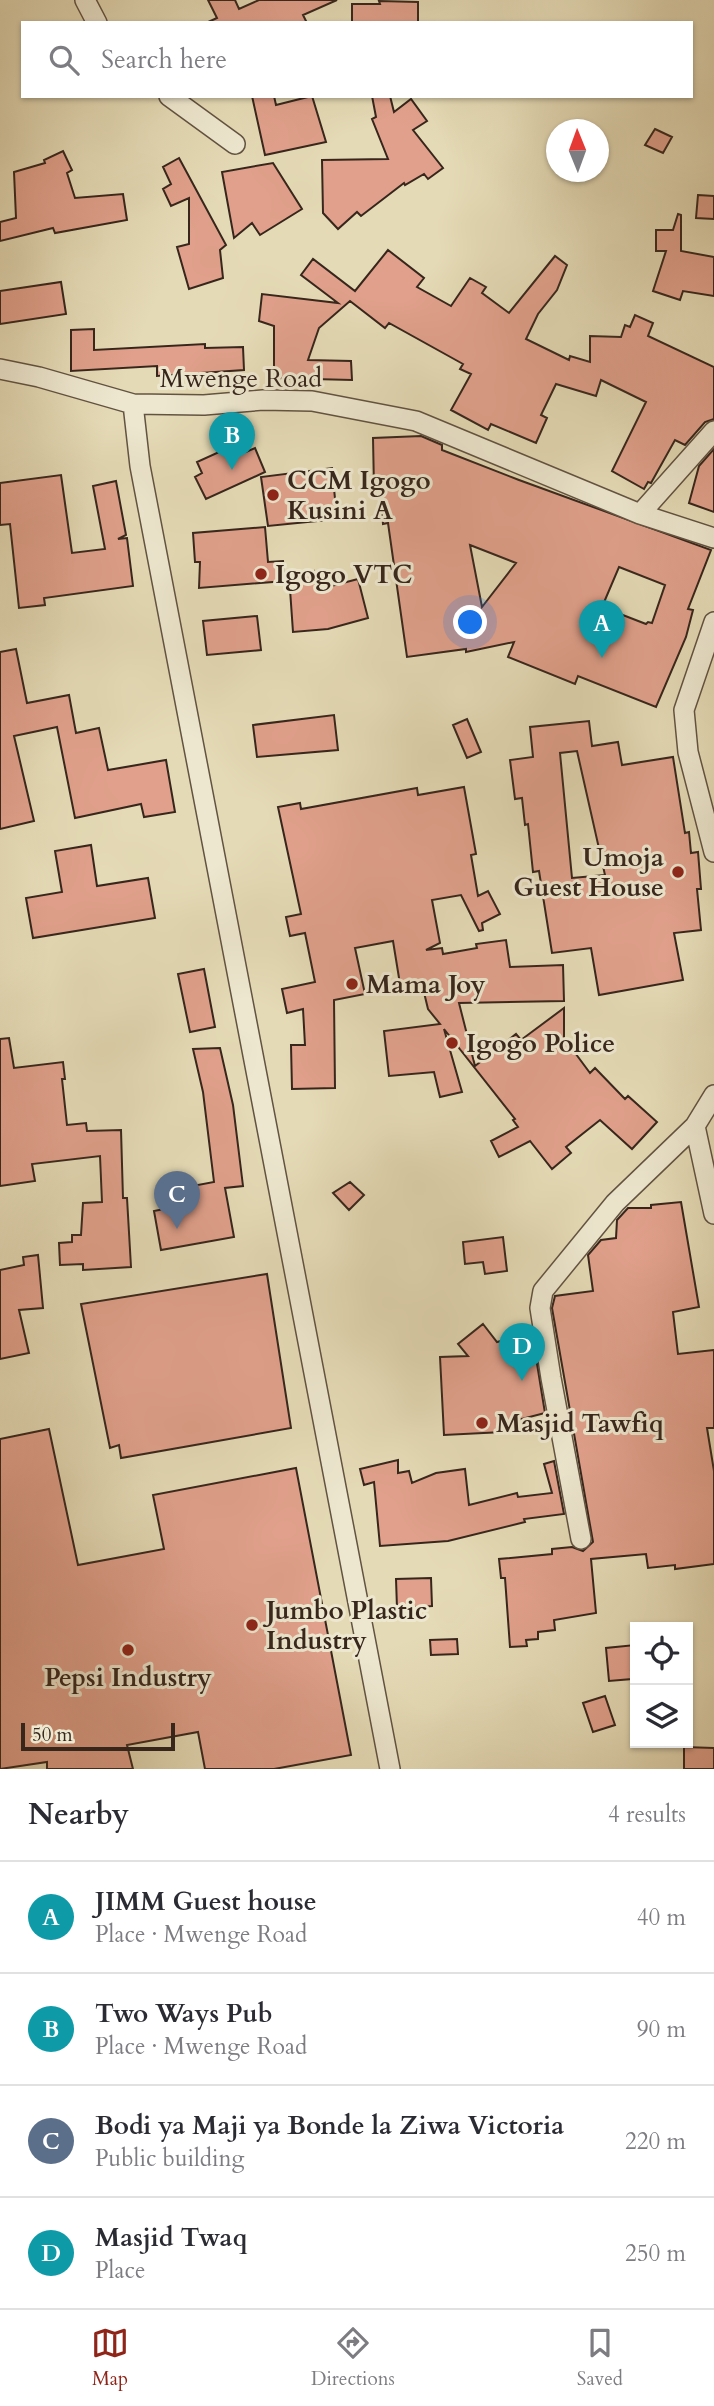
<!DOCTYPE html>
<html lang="en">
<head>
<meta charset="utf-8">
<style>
  :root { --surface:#fff; --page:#f7f7f7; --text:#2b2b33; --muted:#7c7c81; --line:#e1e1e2; --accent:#8f2418 }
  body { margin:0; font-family:Cardo,serif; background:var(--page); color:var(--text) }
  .controls { position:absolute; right:21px; bottom:21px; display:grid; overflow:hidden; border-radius:0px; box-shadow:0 2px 5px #0004 }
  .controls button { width:63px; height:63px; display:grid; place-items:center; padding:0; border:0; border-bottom:2px solid var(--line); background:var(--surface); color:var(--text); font:35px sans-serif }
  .compass { position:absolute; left:546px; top:119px; width:63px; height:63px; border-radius:50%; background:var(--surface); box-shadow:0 2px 5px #0004; rotate:359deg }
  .scale { position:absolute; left:21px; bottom:18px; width:154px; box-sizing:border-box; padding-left:7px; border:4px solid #37261c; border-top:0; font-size:19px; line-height:24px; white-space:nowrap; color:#37261c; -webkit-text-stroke:5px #ede7cf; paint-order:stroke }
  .you { position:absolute; left:471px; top:623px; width:24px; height:24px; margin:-18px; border:5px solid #fff; border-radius:50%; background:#1a73e8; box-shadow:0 0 0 10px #1a73e833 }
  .badge { display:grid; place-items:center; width:46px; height:46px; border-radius:50%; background:var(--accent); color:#fff; font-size:23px; font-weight:700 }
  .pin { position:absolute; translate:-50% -58px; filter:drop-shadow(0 2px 4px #0008) }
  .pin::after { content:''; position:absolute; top:37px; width:24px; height:21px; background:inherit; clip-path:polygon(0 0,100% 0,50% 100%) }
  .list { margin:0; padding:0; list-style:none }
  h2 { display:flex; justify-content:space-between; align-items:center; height:91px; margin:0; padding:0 28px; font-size:30px }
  h2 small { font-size:23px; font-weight:400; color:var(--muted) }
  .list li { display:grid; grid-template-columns:46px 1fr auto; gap:21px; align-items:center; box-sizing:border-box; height:112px; padding:0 28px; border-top:2px solid var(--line) }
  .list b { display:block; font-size:26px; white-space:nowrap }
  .list p { margin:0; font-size:23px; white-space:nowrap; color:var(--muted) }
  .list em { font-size:23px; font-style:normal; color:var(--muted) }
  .icon { flex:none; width:38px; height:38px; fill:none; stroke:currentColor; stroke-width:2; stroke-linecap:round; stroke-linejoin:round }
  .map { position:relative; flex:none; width:714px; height:1769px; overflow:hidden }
  .search { position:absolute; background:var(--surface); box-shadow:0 2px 5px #0004; left:21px; right:21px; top:21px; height:77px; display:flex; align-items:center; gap:18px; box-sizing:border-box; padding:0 24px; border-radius:0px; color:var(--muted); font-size:26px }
  .sheet { height:539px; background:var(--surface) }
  nav { display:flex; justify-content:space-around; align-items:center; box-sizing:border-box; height:98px; border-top:2px solid var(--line); background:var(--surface); font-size:19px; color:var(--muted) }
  nav a { display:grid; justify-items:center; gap:4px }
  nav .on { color:var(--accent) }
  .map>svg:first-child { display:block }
</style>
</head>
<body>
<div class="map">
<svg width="714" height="1769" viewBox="0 0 714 1769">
  <rect width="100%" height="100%" fill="#e4dab5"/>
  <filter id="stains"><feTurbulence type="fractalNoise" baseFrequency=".00286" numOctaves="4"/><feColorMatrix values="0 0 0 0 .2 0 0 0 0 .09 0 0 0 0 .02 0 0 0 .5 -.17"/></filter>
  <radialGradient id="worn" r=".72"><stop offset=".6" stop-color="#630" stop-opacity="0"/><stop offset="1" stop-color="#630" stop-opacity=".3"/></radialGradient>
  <path fill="#e0a08b" stroke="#37261c" stroke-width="2" fill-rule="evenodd" d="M 208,0 L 235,0 L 239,9 L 259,0 L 337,0 L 303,15 L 307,23 L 206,23 L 217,18 Z
    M 379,1 L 418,2 L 418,23 L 352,23 L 352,4 L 380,4 Z
    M 252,96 L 274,96 L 276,105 L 312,96 L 326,142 L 265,155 Z
    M 372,96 L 390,96 L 394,112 L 411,99 L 427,121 L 413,130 L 443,168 L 428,179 L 424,174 L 405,185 L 404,183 L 361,216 L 357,212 L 338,229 L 323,213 L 322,160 L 388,159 L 372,119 L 376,117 Z
    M 655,129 L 672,137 L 663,153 L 645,145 Z
    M 63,151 L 72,170 L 67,173 L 75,198 L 123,194 L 127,220 L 55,233 L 53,228 L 0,241 L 0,222 L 16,218 L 14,172 L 45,163 L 44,160 Z
    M 179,158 L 226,245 L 220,250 L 223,278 L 189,289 L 177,247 L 189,244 L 189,198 L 171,206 L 163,189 L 171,184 L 163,167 Z
    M 273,163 L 302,209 L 260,235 L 252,223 L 234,238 L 222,172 Z
    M 698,195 L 714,196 L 714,219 L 696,218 Z
    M 678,214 L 681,215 L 681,251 L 714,257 L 714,296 L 683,291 L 680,300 L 653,291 L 666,251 L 656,251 L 656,230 L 673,230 Z
    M 388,250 L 424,278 L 417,287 L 451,306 L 470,278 L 486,287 L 482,293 L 509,313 L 555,256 L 567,265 L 557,290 L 538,314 L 526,339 L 569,360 L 570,356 L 590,362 L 590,336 L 621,337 L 625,325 L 630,327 L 635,315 L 653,323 L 648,336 L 714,367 L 714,419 L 705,422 L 685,445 L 675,440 L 651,483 L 648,482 L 644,489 L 612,471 L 646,402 L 601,380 L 596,396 L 556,384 L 541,415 L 547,418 L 536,443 L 491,424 L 488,430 L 451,410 L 471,374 L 460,369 L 463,364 L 389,323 L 385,328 L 350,301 L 319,328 L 308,360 L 351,361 L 352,380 L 274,378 L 274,326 L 259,321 L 262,294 L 338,303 L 301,275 L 313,259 L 355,291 Z
    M 61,282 L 66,314 L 0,324 L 0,291 Z
    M 94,329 L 94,350 L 205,344 L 205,348 L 243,347 L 244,370 L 157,376 L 157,366 L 71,371 L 71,330 Z
    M 421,436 L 442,445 L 442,450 L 519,480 L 711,550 L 688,609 L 693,610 L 686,637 L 656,707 L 578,676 L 575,684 L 508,657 L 514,642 L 466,652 L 466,649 L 407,657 L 388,523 L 383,524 L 380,488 L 374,488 L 373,438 ZM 470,545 L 516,563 L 482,607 ZM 619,567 L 665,585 L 652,623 L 648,622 L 646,624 L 602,607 Z
    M 241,442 L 246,452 L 255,448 L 265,472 L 206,499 L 195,477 L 202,473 L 197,462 Z
    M 714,449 L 714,512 L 689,503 L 699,466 Z
    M 332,468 L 337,519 L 268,526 L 261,477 Z
    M 61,475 L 72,553 L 105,549 L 93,486 L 116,481 L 126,535 L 118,539 L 127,538 L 133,586 L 44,598 L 45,605 L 19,608 L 10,524 L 0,525 L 0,483 Z
    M 265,527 L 268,562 L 283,561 L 285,581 L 199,588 L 200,562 L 195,562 L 193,533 Z
    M 314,571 L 316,590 L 358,579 L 368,618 L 328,629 L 293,632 L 289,575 Z
    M 257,616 L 261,650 L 207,655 L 203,621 Z
    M 16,649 L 27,703 L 69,695 L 76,733 L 99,728 L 108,770 L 166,760 L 175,812 L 144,817 L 141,804 L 75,818 L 57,727 L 14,736 L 34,821 L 0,829 L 0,652 Z
    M 334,715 L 338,750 L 257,757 L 253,725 Z
    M 467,719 L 481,752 L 467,758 L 453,725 Z
    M 589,721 L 592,746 L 618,742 L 622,765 L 673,757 L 685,833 L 689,832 L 691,853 L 698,852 L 701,889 L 697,889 L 701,930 L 674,933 L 683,980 L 599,995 L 591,948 L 552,953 L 539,871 L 533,872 L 528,824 L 525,825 L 522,798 L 515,799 L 510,760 L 533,757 L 530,727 ZM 577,751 L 605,875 L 572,878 L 560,753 Z
    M 464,787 L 476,854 L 471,855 L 478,896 L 488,891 L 500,914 L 482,923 L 483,930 L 479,931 L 461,895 L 432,900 L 440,943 L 426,950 L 442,948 L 443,954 L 477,948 L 476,944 L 506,940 L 510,967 L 563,965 L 564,1001 L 459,1003 L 475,1066 L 516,1034 L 521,1040 L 564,1008 L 564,1038 L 590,1073 L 595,1068 L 625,1099 L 628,1096 L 657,1122 L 632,1149 L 600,1120 L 566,1147 L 571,1153 L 552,1169 L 530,1141 L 499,1157 L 491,1141 L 518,1127 L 513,1120 L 515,1119 L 444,1029 L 462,1092 L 440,1097 L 434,1072 L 389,1076 L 384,1031 L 440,1024 L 428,1009 L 421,980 L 400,984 L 393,941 L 355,948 L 365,994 L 334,1000 L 335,1088 L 292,1089 L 291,1045 L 305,1045 L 303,1009 L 287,1013 L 282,989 L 315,982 L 305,933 L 290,936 L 286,917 L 301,914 L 278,807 L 300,803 L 301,809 L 417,788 L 418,795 Z
    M 91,845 L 97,886 L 148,878 L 155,918 L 33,938 L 26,898 L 62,892 L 55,851 Z
    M 204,969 L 215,1027 L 190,1032 L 178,974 Z
    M 9,1038 L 14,1068 L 63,1062 L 65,1079 L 62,1079 L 67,1125 L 86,1123 L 87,1131 L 121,1130 L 123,1198 L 127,1198 L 131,1267 L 83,1270 L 83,1264 L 60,1265 L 59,1243 L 72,1242 L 72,1235 L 81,1235 L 83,1203 L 102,1202 L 100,1156 L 32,1164 L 35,1181 L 0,1186 L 0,1039 Z
    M 220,1048 L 233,1105 L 243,1186 L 225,1188 L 234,1237 L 161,1250 L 154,1211 L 169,1208 L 166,1191 L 214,1182 L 203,1092 L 193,1049 Z
    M 350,1182 L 364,1195 L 349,1210 L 333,1193 Z
    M 681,1202 L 699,1307 L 673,1312 L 678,1354 L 714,1350 L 714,1428 L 707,1428 L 714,1471 L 714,1564 L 675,1569 L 675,1565 L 648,1568 L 646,1554 L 591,1559 L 596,1613 L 554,1620 L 555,1630 L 538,1632 L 538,1639 L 526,1640 L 527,1646 L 510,1647 L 505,1578 L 501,1578 L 499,1559 L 552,1554 L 552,1549 L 572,1547 L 583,1551 L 593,1542 L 552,1308 L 555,1296 L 593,1291 L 588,1255 L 601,1240 L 616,1238 L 617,1220 L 628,1208 L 651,1208 L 651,1205 Z
    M 503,1237 L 507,1271 L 485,1274 L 483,1262 L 465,1264 L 463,1242 Z
    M 38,1255 L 43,1308 L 19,1310 L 29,1353 L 0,1359 L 0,1270 L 24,1265 L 23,1257 Z
    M 267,1274 L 291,1428 L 121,1458 L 119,1445 L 110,1448 L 81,1304 Z
    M 483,1324 L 497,1342 L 532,1333 L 545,1413 L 502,1424 L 503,1432 L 444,1435 L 440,1357 L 468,1356 L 458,1344 Z
    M 49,1429 L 78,1565 L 164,1549 L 153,1495 L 296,1468 L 351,1755 L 274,1769 L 205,1769 L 198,1732 L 127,1745 L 133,1769 L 47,1769 L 47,1762 L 0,1769 L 0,1439 Z
    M 398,1460 L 398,1473 L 409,1471 L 412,1483 L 436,1473 L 465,1469 L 469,1505 L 517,1493 L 518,1497 L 552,1493 L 544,1464 L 554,1461 L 564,1514 L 524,1519 L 525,1522 L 448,1541 L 380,1546 L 374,1482 L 364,1485 L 360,1469 Z
    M 431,1578 L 432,1606 L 397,1608 L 396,1579 Z
    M 457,1639 L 458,1654 L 431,1655 L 430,1640 Z
    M 635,1645 L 635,1671 L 631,1671 L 632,1679 L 609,1681 L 606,1648 Z
    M 605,1696 L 615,1725 L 593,1732 L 583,1703 Z
    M 684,1747 L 714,1748 L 714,1769 L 684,1769 Z"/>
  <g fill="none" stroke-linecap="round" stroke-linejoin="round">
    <g stroke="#625342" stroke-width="22">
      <path id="minor" d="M 85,0 L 97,23
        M 169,96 L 235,144
        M 0,369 L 39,377 L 133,404 L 204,405 L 263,400 L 312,401 L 416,421 L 640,514 L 714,538
        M 133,404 L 140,466 L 390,1769
        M 640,514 L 714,431
        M 714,622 L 684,710 L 688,752 L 714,852
        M 695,1126 L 714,1214
        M 581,1539 L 551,1378 L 540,1308 L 543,1291 L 615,1203 L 695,1126 L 714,1095"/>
    </g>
    <use href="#minor" stroke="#ede7cf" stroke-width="19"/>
  </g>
  <g fill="#8f2418" stroke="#ede7cf" stroke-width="2.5">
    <circle cx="273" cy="495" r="7"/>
    <circle cx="261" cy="574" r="7"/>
    <circle cx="678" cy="872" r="7"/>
    <circle cx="352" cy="984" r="7"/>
    <circle cx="452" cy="1043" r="7"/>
    <circle cx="482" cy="1423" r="7"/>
    <circle cx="252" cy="1625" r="7"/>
    <circle cx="128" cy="1650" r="7"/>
  </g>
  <g text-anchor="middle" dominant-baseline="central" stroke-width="6" stroke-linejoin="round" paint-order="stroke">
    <g font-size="26" fill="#37261c" stroke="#ede7cf">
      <text x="241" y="378">Mwenge Road</text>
    </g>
    <g font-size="26" font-weight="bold" fill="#37261c" stroke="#ede7cf" text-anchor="start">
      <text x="287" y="480">CCM Igogo<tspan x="287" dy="30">Kusini A</tspan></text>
      <text x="275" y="574">Igogo VTC</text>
      <text x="664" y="857" text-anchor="end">Umoja<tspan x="664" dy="30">Guest House</tspan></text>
      <text x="366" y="984">Mama Joy</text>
      <text x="466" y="1043">Igogo Police</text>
      <text x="496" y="1423">Masjid Tawfiq</text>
      <text x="266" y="1610">Jumbo Plastic<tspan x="266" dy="30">Industry</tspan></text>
      <text x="128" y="1677" text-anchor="middle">Pepsi Industry</text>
    </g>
  </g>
  <rect width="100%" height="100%" filter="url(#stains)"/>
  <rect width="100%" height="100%" fill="url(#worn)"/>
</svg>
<div class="controls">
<button><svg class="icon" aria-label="locate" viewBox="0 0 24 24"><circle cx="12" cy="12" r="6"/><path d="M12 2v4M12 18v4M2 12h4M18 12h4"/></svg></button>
<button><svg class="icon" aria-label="layers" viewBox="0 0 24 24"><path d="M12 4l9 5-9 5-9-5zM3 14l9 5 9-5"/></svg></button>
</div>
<svg class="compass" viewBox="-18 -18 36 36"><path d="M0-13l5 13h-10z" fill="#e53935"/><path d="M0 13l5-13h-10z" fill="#7c7c81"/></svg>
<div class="scale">50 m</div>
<div class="you"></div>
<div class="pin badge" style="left:602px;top:658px;background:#0f9aa8">A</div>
<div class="pin badge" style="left:232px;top:470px;background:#0f9aa8">B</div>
<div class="pin badge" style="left:177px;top:1229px;background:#5c6f8a">C</div>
<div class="pin badge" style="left:522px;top:1381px;background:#0f9aa8">D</div>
<div class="search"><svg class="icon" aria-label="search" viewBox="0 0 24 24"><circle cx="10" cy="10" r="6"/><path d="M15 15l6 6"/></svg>Search here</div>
</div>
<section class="sheet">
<h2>Nearby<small>4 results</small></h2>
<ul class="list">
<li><span class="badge" style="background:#0f9aa8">A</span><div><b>JIMM Guest house</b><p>Place · Mwenge Road</p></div><em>40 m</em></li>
<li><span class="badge" style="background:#0f9aa8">B</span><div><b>Two Ways Pub</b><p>Place · Mwenge Road</p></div><em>90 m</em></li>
<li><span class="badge" style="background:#5c6f8a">C</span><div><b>Bodi ya Maji ya Bonde la Ziwa Victoria</b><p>Public building</p></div><em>220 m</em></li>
<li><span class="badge" style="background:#0f9aa8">D</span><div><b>Masjid Twaq</b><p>Place</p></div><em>250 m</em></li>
</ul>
</section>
<nav>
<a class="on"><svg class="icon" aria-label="map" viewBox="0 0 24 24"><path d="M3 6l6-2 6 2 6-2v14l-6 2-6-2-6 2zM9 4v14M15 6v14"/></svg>Map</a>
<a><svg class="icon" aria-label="directions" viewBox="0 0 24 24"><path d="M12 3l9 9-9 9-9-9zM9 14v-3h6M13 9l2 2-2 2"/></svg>Directions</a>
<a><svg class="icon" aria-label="saved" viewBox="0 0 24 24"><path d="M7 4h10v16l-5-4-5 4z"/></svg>Saved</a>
</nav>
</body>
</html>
